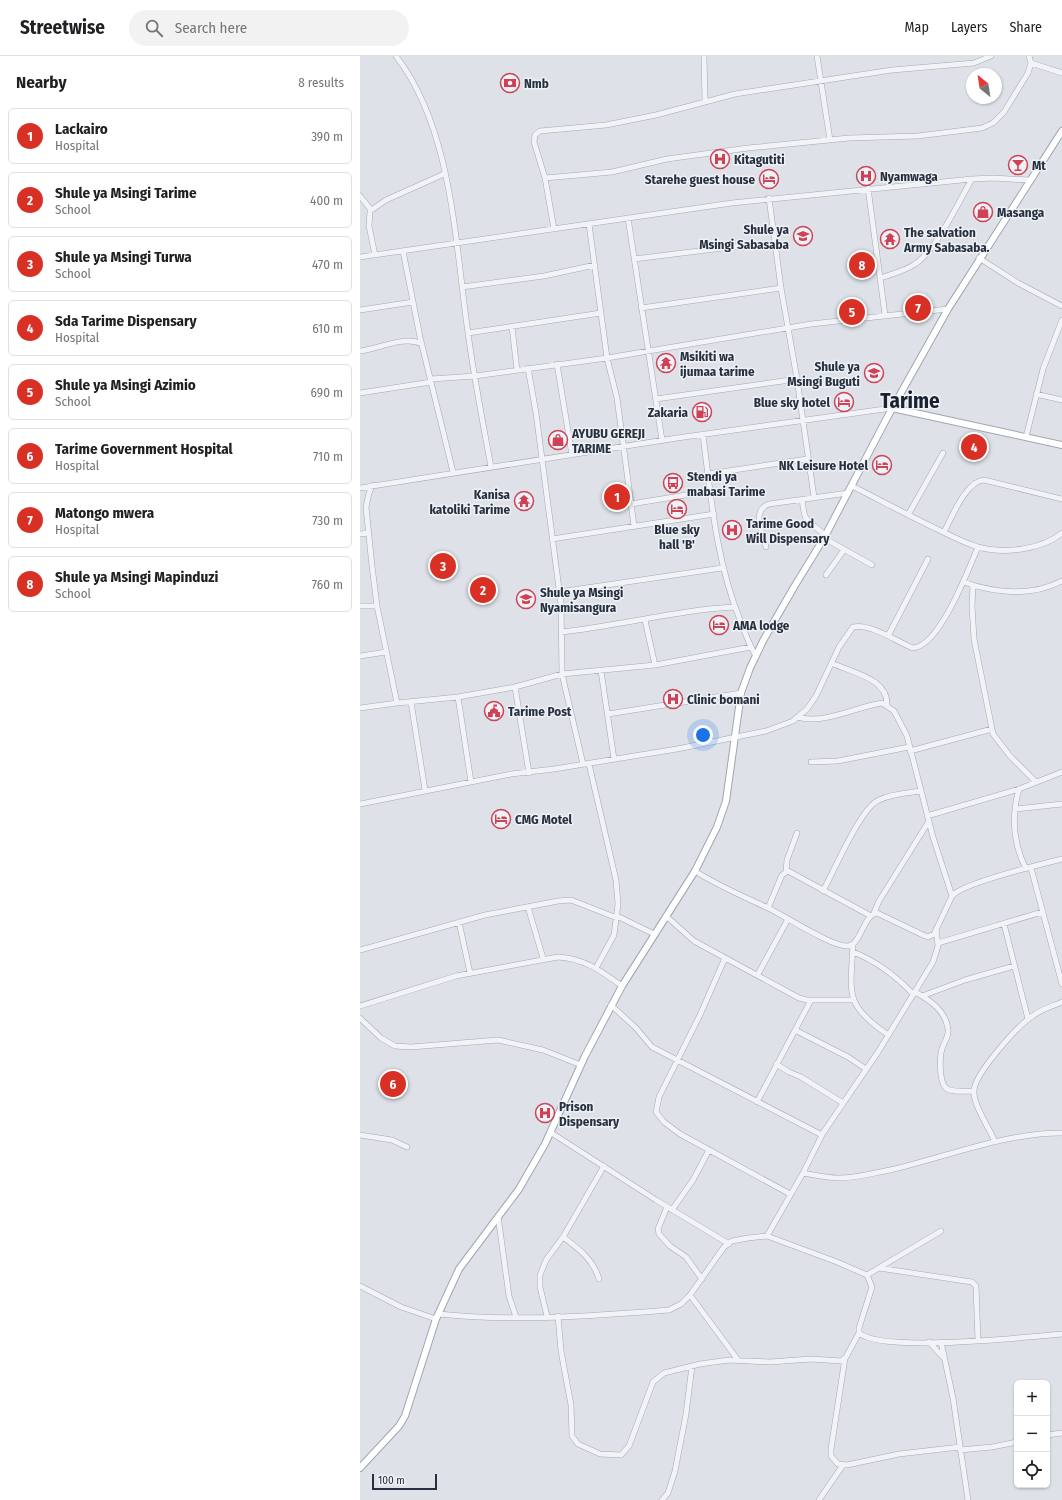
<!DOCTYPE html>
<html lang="en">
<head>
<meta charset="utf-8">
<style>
  :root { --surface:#fff; --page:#f2f2f2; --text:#202124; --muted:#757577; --line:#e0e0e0; --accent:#d93025 }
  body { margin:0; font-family:"Fira Sans Condensed",sans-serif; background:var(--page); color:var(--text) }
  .controls { position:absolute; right:12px; bottom:12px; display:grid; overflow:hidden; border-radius:6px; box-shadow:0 1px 3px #0004 }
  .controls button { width:36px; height:36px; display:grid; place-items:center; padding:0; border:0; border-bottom:1px solid var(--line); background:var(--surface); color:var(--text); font:20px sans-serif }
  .compass { position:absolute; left:606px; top:12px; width:36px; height:36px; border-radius:50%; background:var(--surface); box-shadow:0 1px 3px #0004; rotate:330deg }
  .scale { position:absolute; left:12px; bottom:10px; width:65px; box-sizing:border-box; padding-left:4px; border:2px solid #27303f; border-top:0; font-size:11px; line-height:14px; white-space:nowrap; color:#27303f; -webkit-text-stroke:3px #eef1f6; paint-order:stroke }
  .you { position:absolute; left:343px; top:679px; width:14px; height:14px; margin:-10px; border:3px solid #fff; border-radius:50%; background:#1a73e8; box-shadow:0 0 0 6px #1a73e833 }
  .badge { display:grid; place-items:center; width:26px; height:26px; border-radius:50%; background:var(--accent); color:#fff; font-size:13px; font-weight:700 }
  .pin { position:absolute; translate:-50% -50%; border:2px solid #fff; box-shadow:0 1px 4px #0006 }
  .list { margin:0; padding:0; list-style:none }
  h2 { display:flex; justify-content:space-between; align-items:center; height:52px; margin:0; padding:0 16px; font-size:17px }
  h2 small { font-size:13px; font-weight:400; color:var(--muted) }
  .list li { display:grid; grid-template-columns:26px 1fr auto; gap:12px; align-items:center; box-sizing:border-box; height:56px; margin:0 8px 8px; padding:0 8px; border:1px solid var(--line); border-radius:6px }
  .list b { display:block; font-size:15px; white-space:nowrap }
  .list p { margin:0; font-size:13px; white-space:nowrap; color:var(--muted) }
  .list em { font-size:13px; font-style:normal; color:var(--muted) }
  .icon { flex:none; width:22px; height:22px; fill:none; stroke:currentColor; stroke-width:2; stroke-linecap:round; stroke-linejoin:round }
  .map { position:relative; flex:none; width:702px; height:1444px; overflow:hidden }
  header { display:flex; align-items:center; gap:24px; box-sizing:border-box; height:56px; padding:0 20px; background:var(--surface); border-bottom:1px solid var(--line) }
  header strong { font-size:19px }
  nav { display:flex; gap:22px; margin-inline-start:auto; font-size:14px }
  .search { width:280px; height:36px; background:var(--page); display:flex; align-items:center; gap:10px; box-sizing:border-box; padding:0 14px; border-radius:22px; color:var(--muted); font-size:15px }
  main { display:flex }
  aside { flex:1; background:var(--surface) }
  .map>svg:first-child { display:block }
</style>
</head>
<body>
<header>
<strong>Streetwise</strong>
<div class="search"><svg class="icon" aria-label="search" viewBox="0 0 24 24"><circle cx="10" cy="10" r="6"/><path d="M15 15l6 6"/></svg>Search here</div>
<nav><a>Map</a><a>Layers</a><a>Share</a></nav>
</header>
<main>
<aside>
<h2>Nearby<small>8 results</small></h2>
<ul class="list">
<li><span class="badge">1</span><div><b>Lackairo</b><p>Hospital</p></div><em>390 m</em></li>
<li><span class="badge">2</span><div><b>Shule ya Msingi Tarime</b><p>School</p></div><em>400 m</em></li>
<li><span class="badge">3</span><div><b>Shule ya Msingi Turwa</b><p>School</p></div><em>470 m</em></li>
<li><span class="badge">4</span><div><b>Sda Tarime Dispensary</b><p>Hospital</p></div><em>610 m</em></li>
<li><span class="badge">5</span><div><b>Shule ya Msingi Azimio</b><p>School</p></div><em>690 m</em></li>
<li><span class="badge">6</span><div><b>Tarime Government Hospital</b><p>Hospital</p></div><em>710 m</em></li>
<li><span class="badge">7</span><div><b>Matongo mwera</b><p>Hospital</p></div><em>730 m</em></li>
<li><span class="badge">8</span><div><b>Shule ya Msingi Mapinduzi</b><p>School</p></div><em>760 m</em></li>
</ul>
</aside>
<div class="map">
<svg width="702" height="1444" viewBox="0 0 702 1444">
  <rect width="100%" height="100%" fill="#dee2e8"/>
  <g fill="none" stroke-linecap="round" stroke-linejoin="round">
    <g stroke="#a3a9b2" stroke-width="6">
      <path id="minor" d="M 36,0 C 93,74 95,188 108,277 C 114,322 123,367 131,411
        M 344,0 L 345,45
        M 457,0 L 470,84
        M 671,7 L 702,17
        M 185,122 L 252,116 L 307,103 L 388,92 L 489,82 L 558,80 L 622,72 L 633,67 L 644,56 L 668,17 L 671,7 L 669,0
        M 508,132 L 525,259
        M 0,140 L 11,154
        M 409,142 L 421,232 L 437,323 L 454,441
        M 268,162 L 302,384
        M 229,168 L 247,302 L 257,342 L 274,470
        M 194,173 L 185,122 L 174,86 L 175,79 L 180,75 L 246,69 L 296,59 L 375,38 L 532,14 L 614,7 L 631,0
        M 43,195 L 60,281 L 93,416
        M 15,199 L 9,170 L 10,155 L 26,144 L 84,118
        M 0,201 L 372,147 L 612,123 L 633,122 L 669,124
        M 619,202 L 658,227 L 702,250
        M 274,203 L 371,191 L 415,189
        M 520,222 C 532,218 545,215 555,208 C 576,195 599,145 612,123
        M 102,231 L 184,220 L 235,209
        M 281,252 L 421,232
        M 0,254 L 53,246
        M 152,271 L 157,314
        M 108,277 L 241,257
        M 0,295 C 19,293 44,279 62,288
        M 197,308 L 212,399
        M 168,312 L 176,357 L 201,548 L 202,618 L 223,708
        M 71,323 L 115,320 L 247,302 L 451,268 L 588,253
        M 0,337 L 71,326
        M 676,338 L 702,344
        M 296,343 L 437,323
        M 343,379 C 351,442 356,504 380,564 C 385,576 389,589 396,600
        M 666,381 L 683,313 L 702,264
        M 348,418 L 447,403
        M 13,429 L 9,437 L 6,451 L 12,510 L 17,550 L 37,647 L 98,641 L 155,631 L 202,618 L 295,609 L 391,591
        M 492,430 C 522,445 551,461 581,475 C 593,481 605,487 618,491 C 643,498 682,494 702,477
        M 0,432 L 317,382 L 532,352
        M 442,443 C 443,448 443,455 445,460 C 447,465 461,476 466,479
        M 271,448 L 350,435
        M 548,459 L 583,397
        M 584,476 C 592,461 606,425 624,424 L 702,443
        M 0,478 L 8,477
        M 464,482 L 512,509
        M 192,483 L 354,458
        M 406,491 C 402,475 391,455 409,448 L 488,437
        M 466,519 L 484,494
        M 603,526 C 635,537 671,541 702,525
        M 613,529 L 612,550 L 614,583 L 633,678 L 650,700 L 676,726
        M 199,536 L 362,512
        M 0,550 L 17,550
        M 285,564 L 295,609
        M 201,576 C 259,570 316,554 375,551
        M 528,580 L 568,503
        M 0,600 L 26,596
        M 472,607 C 492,617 528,622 527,649
        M 241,615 L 254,703
        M 155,631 L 169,717
        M 98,641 L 111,726
        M 51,646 L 65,734
        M 0,652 L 37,647
        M 248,658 L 381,637
        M 437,661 C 464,669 495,651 522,647 L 534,655 L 547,680 L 573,781 L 592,840
        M 550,695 L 632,673
        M 451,706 L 478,705 L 549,691
        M 229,708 L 256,824 L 258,848 L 254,879 L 236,912
        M 659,733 C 651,761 653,787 666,813
        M 0,748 L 151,718 L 194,713 L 317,693 L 406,675 L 433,665 L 447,653 L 456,640 L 479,591 L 493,571 C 511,567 537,586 553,592 C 580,590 608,514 618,491
        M 655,753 L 702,748
        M 567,760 L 659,733 L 702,716
        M 671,812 L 702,928
        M 335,815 C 360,831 383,840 408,852 C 425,860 472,891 488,890 C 501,889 503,859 517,857 L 565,880 L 568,881 L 574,878 L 592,840 C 602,827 682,808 702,803
        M 426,815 L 427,804 L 437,777
        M 463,835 C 474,815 501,751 519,744 C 531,738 547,737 561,735
        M 168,851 L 183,902
        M 408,852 L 422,819 L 428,815 L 511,860
        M 514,857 L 519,845 L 569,765
        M 257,860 L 294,878
        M 306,860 L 334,885 L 439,942 L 447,944 L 493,944
        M 99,866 L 110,917
        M 644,868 L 668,963
        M 578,887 L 682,856
        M 493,888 C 491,936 483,948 527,978
        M 0,894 L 125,859 L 198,845 L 211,844 L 257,862
        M 493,896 C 516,905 536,920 553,938
        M 365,902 L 340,959 L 299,1041 L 296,1056 L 304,1066 L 320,1078 L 430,1138
        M 398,918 L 428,863
        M 555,936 C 570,944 586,955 588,973 C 589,980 585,985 583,990 C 579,999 579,1026 586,1032 C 592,1037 606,1035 614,1035
        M 562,940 L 605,924 L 654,910
        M 251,949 L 276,972 L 292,991 L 462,1079
        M 0,950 L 96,920 L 198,901 C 225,903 240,914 262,930
        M 0,962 L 21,982 L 35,990 L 51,991 L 138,984 L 183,994 L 221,1009
        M 435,974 L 488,1001 L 506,1013
        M 416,1008 L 429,1016 L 441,1021 L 483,1047
        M 397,1046 L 451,944
        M 190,1076 L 296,1144 L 369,1188
        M 0,1079 L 32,1084 L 47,1091
        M 635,1086 C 630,1073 613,1049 614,1035 C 614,1018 659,968 674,959 C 682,953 693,950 702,946
        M 443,1117 C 455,1119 467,1122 479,1122 C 497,1122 513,1117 530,1114 C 587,1101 643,1077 702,1077
        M 307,1151 L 298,1173 L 299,1178 L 310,1190 L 326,1201 L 342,1223
        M 312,1154 L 333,1124 L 349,1094
        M 138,1160 L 149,1240 L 156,1261
        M 407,1180 L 443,1117 L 463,1077 L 518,996 L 573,906 L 578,890 L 576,873
        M 203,1181 C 219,1193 233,1203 239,1223
        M 519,1212 L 612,1226 L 616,1230 L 618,1285
        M 507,1219 L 581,1175
        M 0,1230 L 41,1251 L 76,1263
        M 330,1239 L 378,1304
        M 79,1258 C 155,1266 233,1260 309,1254 L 321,1248 L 330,1239 L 364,1191 L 372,1185 L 388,1182 L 407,1180 L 477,1206 L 507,1219 L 512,1231 L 499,1272 L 499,1277 C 522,1297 667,1281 702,1278
        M 187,1260 L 180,1231 L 180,1219 L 186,1204 L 203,1181 L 244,1110
        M 198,1260 L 201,1295 L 211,1349 L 212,1380 L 218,1388 L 240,1398 L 261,1399 L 269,1390 L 293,1326 L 304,1317 L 340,1308 L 369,1304 L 410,1306 L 451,1303 L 481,1305 L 486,1301 L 499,1277
        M 569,1286 L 583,1301
        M 581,1286 L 593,1342 L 608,1444
        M 485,1302 L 471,1393 L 471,1400 L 478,1408 L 487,1409 L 539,1398 L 600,1391
        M 687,1379 L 702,1377
        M 600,1394 L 632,1391 L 657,1386
        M 302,1444 L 308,1437 L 315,1415 L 326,1358 L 332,1310
        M 459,1444 L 483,1409"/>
    </g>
    <g stroke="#9da6b4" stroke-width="8">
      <path id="major" d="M 532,352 L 702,389
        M 0,1412 L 39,1370 L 45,1360 L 76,1263 L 99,1213 L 159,1133 L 185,1088 L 225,1000 L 262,930 L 335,815 L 357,771 L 366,745 L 381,637 L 390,612 L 404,583 L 434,531 L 464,482 L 528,360 L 588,253 L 702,75"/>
    </g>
    <use href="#minor" stroke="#f1f3f6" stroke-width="5"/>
    <use href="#major" stroke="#fff" stroke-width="6"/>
  </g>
  <defs>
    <g id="bank-ring" transform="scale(1)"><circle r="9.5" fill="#eef1f6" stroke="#cf4154" stroke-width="1.5"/><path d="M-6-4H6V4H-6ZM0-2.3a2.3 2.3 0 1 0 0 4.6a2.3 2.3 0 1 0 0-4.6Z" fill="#cf4154"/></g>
    <g id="hospital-ring" transform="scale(1)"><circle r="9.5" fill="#eef1f6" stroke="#cf4154" stroke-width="1.5"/><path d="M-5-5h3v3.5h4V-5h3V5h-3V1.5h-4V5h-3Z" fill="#cf4154"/></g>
    <g id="bar-ring" transform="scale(1)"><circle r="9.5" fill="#eef1f6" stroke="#cf4154" stroke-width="1.5"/><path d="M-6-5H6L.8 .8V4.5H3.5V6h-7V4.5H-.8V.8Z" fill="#cf4154"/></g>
    <g id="hotel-ring" transform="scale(1)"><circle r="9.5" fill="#eef1f6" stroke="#cf4154" stroke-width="1.5"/><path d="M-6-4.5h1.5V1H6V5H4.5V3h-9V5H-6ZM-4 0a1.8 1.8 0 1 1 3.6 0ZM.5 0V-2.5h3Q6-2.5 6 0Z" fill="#cf4154"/></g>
    <g id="shop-ring" transform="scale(1)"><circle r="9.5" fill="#eef1f6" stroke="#cf4154" stroke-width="1.5"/><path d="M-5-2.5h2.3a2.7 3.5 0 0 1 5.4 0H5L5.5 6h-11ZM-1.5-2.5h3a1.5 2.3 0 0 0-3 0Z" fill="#cf4154"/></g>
    <g id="school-ring" transform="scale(1)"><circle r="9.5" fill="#eef1f6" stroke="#cf4154" stroke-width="1.5"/><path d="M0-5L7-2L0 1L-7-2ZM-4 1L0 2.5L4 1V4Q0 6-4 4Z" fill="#cf4154"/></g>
    <g id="temple-ring" transform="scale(1)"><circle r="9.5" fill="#eef1f6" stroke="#cf4154" stroke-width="1.5"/><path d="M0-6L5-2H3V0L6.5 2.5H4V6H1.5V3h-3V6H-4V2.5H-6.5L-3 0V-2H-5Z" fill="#cf4154"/></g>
    <g id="fuel-ring" transform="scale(1)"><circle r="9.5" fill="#eef1f6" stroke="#cf4154" stroke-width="1.5"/><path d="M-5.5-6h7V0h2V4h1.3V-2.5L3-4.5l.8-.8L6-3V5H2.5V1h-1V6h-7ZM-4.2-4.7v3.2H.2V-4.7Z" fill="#cf4154"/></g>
    <g id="bus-ring" transform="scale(1)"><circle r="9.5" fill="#eef1f6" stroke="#cf4154" stroke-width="1.5"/><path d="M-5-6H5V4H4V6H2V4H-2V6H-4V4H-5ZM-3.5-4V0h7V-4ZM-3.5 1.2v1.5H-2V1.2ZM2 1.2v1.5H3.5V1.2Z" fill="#cf4154"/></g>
    <g id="civic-ring" transform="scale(1)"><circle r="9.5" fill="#eef1f6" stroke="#cf4154" stroke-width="1.5"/><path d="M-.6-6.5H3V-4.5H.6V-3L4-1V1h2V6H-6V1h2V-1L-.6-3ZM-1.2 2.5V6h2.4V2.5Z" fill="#cf4154"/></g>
  </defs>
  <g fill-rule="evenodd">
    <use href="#bank-ring" x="150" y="27"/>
    <use href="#hospital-ring" x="360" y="103"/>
    <use href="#bar-ring" x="658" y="109"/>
    <use href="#hospital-ring" x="506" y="120"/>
    <use href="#hotel-ring" x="409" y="123"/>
    <use href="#shop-ring" x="623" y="156"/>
    <use href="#school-ring" x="443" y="180"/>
    <use href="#temple-ring" x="530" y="183"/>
    <use href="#temple-ring" x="306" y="307"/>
    <use href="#school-ring" x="514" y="317"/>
    <use href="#hotel-ring" x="484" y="346"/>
    <use href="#fuel-ring" x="342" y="356"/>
    <use href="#shop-ring" x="198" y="384"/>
    <use href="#hotel-ring" x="522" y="409"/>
    <use href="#bus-ring" x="313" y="427"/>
    <use href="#temple-ring" x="164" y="445"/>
    <use href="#hotel-ring" x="317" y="453"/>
    <use href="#hospital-ring" x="372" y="474"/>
    <use href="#school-ring" x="166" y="543"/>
    <use href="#hotel-ring" x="359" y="569"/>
    <use href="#hospital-ring" x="313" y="643"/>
    <use href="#civic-ring" x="134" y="655"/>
    <use href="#hotel-ring" x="141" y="763"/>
    <use href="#hospital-ring" x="185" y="1057"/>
  </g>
  <g text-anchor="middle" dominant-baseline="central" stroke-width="3" stroke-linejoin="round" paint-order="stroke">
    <g font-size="13" font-weight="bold" fill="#27303f" stroke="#eef1f6" text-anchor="start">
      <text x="164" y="27">Nmb</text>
      <text x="374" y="103">Kitagutiti</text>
      <text x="672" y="109">Mt</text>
      <text x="520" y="120">Nyamwaga</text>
      <text x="395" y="123" text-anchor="end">Starehe guest house</text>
      <text x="637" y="156">Masanga</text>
      <text x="429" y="173" text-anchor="end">Shule ya<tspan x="429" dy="15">Msingi Sabasaba</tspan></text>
      <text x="544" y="176">The salvation<tspan x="544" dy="15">Army Sabasaba.</tspan></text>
      <text x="320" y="300">Msikiti wa<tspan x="320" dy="15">ijumaa tarime</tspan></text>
      <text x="500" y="310" text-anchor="end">Shule ya<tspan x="500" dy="15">Msingi Buguti</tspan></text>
      <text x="470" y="346" text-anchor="end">Blue sky hotel</text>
      <text x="328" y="356" text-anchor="end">Zakaria</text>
      <text x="212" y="377">AYUBU GEREJI<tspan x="212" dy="15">TARIME</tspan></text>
      <text x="508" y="409" text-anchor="end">NK Leisure Hotel</text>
      <text x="327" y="420">Stendi ya<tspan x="327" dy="15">mabasi Tarime</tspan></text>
      <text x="150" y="438" text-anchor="end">Kanisa<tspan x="150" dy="15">katoliki Tarime</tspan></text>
      <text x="386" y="467">Tarime Good<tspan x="386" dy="15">Will Dispensary</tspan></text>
      <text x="317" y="473" text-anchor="middle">Blue sky<tspan x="317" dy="15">hall 'B'</tspan></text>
      <text x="180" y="536">Shule ya Msingi<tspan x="180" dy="15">Nyamisangura</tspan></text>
      <text x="373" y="569">AMA lodge</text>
      <text x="327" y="643">Clinic bomani</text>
      <text x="148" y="655">Tarime Post</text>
      <text x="155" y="763">CMG Motel</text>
      <text x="199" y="1050">Prison<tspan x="199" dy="15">Dispensary</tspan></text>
    </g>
    <g font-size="21" font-weight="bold" fill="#1a2130" stroke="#eef1f6">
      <text x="550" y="345">Tarime</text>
    </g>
  </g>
</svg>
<div class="controls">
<button>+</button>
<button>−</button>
<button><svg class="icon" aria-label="locate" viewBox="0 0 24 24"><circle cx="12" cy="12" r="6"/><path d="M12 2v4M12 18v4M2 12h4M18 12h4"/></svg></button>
</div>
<svg class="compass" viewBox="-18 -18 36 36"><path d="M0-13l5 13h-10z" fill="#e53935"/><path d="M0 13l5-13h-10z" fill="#757577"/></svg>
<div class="scale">100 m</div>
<div class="you"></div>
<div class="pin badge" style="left:257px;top:441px">1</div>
<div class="pin badge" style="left:123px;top:534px">2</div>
<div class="pin badge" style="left:83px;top:510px">3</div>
<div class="pin badge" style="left:614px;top:391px">4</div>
<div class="pin badge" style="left:492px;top:256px">5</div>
<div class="pin badge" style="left:33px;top:1028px">6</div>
<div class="pin badge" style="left:558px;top:252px">7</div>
<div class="pin badge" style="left:502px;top:209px">8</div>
</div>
</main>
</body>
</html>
